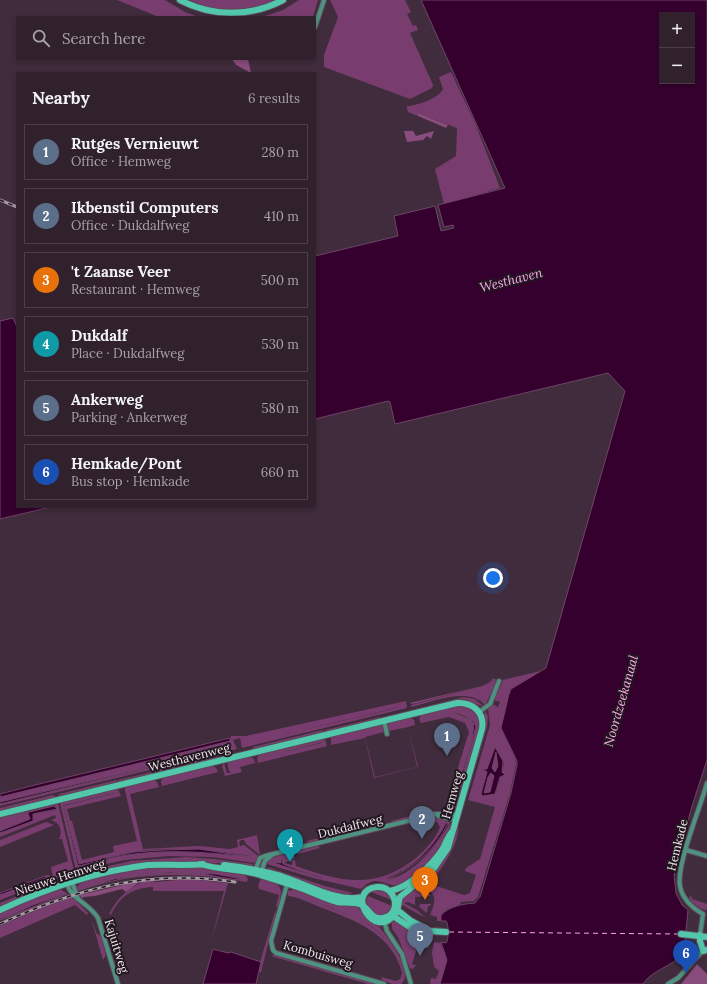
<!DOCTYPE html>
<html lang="en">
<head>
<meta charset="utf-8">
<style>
  :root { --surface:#30212d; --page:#382935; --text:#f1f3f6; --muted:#a8a3aa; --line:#4b3e49; --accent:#16d5b3 }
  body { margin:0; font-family:Lora,serif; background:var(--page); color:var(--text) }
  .controls { position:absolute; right:12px; top:12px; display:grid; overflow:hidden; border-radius:0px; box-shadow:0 2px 6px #0003 }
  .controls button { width:36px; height:36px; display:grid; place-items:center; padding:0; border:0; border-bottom:1px solid var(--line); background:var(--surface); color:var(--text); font:20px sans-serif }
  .you { position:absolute; left:493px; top:578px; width:14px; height:14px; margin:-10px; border:3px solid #fff; border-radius:50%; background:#1a73e8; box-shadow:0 0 0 6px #1a73e833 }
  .badge { display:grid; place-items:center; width:26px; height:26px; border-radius:50%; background:var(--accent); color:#fff; font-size:13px; font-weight:700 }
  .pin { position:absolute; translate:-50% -33px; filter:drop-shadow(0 1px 2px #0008) }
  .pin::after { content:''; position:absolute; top:21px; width:14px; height:12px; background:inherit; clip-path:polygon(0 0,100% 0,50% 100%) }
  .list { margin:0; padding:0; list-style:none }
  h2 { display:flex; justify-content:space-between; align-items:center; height:52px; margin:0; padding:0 16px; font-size:17px }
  h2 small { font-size:13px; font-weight:400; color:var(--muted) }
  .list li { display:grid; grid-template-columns:26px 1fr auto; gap:12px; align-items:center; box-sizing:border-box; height:56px; margin:0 8px 8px; padding:0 8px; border:1px solid var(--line); border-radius:0px }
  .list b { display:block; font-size:15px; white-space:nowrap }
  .list p { margin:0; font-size:13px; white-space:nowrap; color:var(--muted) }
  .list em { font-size:13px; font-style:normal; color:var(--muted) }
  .icon { flex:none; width:22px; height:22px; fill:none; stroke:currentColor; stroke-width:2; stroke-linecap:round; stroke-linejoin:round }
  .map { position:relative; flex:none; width:707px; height:984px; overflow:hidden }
  .search { position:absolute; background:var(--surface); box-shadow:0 2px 6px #0003; left:16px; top:16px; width:300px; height:44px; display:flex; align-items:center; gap:10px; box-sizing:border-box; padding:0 14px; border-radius:0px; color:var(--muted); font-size:15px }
  .panel { position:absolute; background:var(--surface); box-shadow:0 2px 6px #0003; left:16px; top:72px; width:300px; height:436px; border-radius:0px }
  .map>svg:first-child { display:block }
</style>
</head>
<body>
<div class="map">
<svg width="707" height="984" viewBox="0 0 707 984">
  <rect width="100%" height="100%" fill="#402c3c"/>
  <path fill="#783d6e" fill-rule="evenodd" d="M 117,0 L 165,0 L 185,12 L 198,17 L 159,17 Z
    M 190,0 L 275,0 C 248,14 217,13 190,0 Z
    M 299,0 L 318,0 L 313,17 L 262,17 L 283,10 Z
    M 330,0 L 405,0 L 411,12 L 407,14 L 413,26 L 416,25 L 418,30 L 410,33 L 433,85 L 432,88 L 410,99 L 324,67 L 324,55 L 338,17 Z
    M 451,72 L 475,123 L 500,188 L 444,204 L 435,169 L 456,156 L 457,128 L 418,113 L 418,116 L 408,112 L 407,109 L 407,106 C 417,106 439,98 443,89 L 439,77 Z
    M 545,670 L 511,689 L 501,728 L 515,758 L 516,764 L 510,793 L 478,897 L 474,901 L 460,902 L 461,904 L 446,910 L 441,915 L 441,921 L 437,921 L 437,917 L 430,915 C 434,905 438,898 429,890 L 430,884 L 464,895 L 470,893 L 476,875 L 465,871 L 466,868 L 480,859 L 495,807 L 468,800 L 490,725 L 488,709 L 494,702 L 494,705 L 498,707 L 500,702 L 494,700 L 503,680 ZM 495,747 L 504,764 L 496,793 L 481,794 L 487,772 L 483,770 L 487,770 Z
    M 494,679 L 496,679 L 495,686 L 485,705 C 469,686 432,702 411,707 L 411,705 L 486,685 Z
    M 464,697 L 475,699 L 483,706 C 476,706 471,700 463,699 L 415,711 L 412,710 Z
    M 406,701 L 407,708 L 242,748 L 240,738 L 233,740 L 237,749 L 0,806 L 0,804 L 228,749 L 0,802 L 0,797 L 213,745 L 231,738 L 231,736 L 246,736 ZM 403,706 L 388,710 L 270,738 Z
    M 453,706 C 469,705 479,712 480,728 L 457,809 L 446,806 L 469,732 L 465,723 L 449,717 L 421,723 L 419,719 L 421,715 ZM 449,712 C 457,712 470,717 475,724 L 475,732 L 455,804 L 453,804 L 472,739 L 474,724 L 470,720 L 451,712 L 423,718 Z
    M 486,711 L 488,717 L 487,727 L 466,799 L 486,726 L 484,715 Z
    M 380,717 L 381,719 L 325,733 L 325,730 Z
    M 410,717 L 414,720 L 415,725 L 408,727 L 418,767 L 374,778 L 365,738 L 331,745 L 331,737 L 379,724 L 383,727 L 384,732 L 365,737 L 375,777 L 417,767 L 408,727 L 389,731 L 387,726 L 390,722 Z
    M 323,730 L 324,733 L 253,750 L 253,747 Z
    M 321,738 L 325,740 L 327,746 L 258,763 L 257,758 L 260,753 ZM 322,742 L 322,743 L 259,758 Z
    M 496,752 L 498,766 L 496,772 L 492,771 L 492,768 Z
    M 218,756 L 218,758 L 158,773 L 157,770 Z
    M 249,756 L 254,759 L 255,763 L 240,767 L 242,772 L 225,776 L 222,766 L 224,763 L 227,773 L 231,773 L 229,771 L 227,761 Z
    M 212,765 L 216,768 L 218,772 L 162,786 L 161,781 L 164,776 Z
    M 156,771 L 156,773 L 119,782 L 118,780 Z
    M 491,773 L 494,776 L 490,792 L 484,793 L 489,775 Z
    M 153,779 L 157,782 L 159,787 L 130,794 L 143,849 L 199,846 L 230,849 L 238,847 L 237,840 L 257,835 L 260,855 L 246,844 L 244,840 L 241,840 L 239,843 L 240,846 L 244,845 L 257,855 L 258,857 L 255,863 L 212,857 L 168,856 L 125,860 L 76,870 L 60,803 L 118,789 L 121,796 L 67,809 L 70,821 L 72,821 L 82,860 L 114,852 L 113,846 L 137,841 L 125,791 L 125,787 ZM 67,804 L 64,806 L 79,864 C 97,861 115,855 133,852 C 173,846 211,850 250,856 L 250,857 C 212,851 174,849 135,854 C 115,856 97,862 78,866 L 63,806 Z
    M 117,780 L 117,783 L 58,796 L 59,794 Z
    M 53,795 L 56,797 L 0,811 L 0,808 Z
    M 58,803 L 74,871 L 53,879 L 51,867 L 68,861 L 62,839 L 59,839 C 63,831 60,823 51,820 L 56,818 L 55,815 L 0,837 L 0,833 L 33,821 L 33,814 L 56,810 L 56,806 L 28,812 L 30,820 L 0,831 L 0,816 Z
    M 422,813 L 420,816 L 395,823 L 391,821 Z
    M 440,817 L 450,823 C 452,847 417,876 397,885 C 382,886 377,873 361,889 L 313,878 L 267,864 L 273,857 L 292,853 L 295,858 L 284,863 L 292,865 L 292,860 L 295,860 L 296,866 C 341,882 376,890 416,858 C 425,850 436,839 440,827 L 437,822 L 426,822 L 427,820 ZM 446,823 L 449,825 C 437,845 412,877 387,879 L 386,878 C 413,868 434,848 446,823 ZM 271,861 L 323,878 L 322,879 Z
    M 46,822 L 54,825 L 0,847 L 0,840 Z
    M 458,825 C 461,839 443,869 432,879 L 432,875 L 448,854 Z
    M 334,834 L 332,838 L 310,843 L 307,841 Z
    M 318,846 L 320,848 L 298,854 L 299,851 Z
    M 186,857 L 214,859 L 254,864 L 250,866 C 186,859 138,860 76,877 L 75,875 L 91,870 L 131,861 Z
    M 165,867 L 202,868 L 245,875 L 248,879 L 247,882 C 190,872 133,871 78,891 L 77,887 C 85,875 150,868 165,867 Z
    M 267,867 L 325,886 L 353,893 C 341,899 285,876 270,871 Z
    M 47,875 L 49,875 L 51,880 L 0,900 L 0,895 Z
    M 261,878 C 282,884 284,886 278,908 L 276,906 L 279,895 L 259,889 L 258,886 Z
    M 149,879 L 155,882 L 187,879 L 228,883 L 211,942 L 224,891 L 153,891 L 153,887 C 132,888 120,896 111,915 L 109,914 C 118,896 131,886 149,879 Z
    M 427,882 L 425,890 L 431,896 L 415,897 L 415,905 L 408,902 L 404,903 L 417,910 L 426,918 L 402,905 C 402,893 415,888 424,883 Z
    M 49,883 L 51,886 L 0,906 L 0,903 Z
    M 60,889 L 68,894 L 0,921 L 21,911 L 63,895 L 63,894 L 0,919 L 0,913 Z
    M 296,889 C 312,894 344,900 357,907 C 361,909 363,916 367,919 C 371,923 378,924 381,929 C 389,939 415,973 401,984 L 392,984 L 382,980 L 381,977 L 396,981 L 400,979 L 402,973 C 392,933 354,920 320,907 C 310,903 298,897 288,896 L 288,891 Z
    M 382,889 L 389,894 L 392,900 L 371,892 L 373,890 Z
    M 691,895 L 692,899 L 707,904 L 707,910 C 700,910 694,904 689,898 Z
    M 368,896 L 392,906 L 391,909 L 384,915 L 376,915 L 366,902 Z
    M 72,897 L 88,913 L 87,915 L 75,905 L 0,938 L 0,926 L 41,908 Z
    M 420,904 L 431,904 L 430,906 L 428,906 L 427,913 L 419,907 Z
    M 275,912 L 276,914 C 270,934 266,953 261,972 L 259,972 L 260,962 Z
    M 91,918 L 97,934 L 101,936 L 106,955 L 103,960 Z
    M 392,922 L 396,922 L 417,937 L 429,941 L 428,948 L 418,945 L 412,964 L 416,965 L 413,969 L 410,968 L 398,937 L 392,929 Z
    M 434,942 L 441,943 C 441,949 446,952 447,958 C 448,966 442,977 440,984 L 430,984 L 431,978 L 436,979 L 439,971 L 434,967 L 432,953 Z
    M 274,955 L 375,984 L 368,984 L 271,956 Z"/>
  <path fill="#884c7d" d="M 232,59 L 248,59 L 251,73 L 236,65 Z
    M 418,113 L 448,125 L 446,128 L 418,116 Z
    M 404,131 L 413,131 L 416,136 L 434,131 L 431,139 L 427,136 L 423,140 L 407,142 Z
    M 493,678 L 494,679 L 486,685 L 412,704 L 410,703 L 482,686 L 491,682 Z
    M 149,879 L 138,883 L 126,892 L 122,889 L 95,896 L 83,897 L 83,899 L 79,895 Z
    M 697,964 L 707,974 L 707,984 L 681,984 Z"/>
  <path fill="#35002e" stroke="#6e4568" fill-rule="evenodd" d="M 421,0 L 707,0 L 707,760 L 692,806 L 674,875 L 676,893 L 682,905 L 688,910 L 684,953 C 672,967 653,969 643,984 L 440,984 L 447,960 L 441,942 L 446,943 C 449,939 449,925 446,921 L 441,921 L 441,915 C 450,906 463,904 475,903 L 480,897 L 511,793 L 517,765 L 517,761 L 501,728 L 509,694 L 511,689 L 546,668 L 625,391 L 608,373 L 395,424 L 390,402 L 388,401 L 315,419 L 315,256 L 398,236 L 394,216 L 435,206 L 441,231 L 454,228 L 453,225 L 444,227 L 438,205 L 505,188 ZM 662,15 L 692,15 L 692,81 L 662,81 Z
    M 13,318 L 17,327 L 17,507 L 51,507 L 0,519 L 0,321 Z
    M 451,712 L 473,721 L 476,726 L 455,804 L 453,804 L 472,739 L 474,724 L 470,720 L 451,712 L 423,718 Z
    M 230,738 L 230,741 L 0,797 L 0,794 L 31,786 Z
    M 322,742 L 323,743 L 259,758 L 258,758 Z
    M 234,747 L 233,747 L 0,804 L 0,802 Z
    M 495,747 L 503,761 L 502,772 L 505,775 L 500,777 L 495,794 L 483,796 L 481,794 L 487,772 L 483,769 L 487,769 ZM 496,752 L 498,766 L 495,772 L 492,768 ZM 491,773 L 494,776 L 490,792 L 484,793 L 488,777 Z
    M 117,792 L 117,793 L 64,806 L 79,864 L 134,852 L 163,850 L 199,849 L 251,857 C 212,853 175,849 135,854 C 116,856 97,862 78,866 L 63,805 Z
    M 54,806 L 57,809 L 33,814 L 33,821 L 0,833 L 0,831 L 30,819 L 28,813 L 0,819 Z
    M 446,823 L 448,823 C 436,849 413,868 387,879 L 386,878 C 413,868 433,848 446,823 Z
    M 291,858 L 282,861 L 283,864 L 323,879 L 271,862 L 281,863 L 281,860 Z
    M 169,872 L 215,874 L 243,879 C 233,881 208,874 195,873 C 156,871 117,878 79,890 L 114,879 Z
    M 45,876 L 47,877 L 0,895 L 0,893 Z
    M 64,894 L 63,895 L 0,920 L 33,905 Z
    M 291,894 L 356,918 C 380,927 398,950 404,974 C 401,967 398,957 393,949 C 371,915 326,908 291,894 Z
    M 213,949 L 228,953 L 231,952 L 261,962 L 256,984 L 203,984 Z"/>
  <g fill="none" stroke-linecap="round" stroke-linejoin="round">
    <path stroke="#fda5eb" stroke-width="1" stroke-dasharray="5 4" stroke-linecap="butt" d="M 449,932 L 679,934"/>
    <g stroke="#5d4a59" stroke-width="6">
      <path id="street" d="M 315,27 L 324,0
        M 479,712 L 490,704 L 499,681
        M 384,721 L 387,734
        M 438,816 L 456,820
        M 686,850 L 707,856
        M 255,871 L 260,858 L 265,856 L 436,814 L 458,815
        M 261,872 L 265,861 L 272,855
        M 288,881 L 271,941 L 273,950 L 276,953 L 384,984
        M 72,882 L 78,899
        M 67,884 C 72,900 89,903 98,918 L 118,984
        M 703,914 C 692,908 682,898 680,886 C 676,865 701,806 707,783
        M 384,921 L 387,931 L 402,954 L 411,984
        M 700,935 L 703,914
        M 668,984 L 678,978 L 703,951"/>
    </g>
    <g stroke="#5d4a59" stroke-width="8">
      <path id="secondary" d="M 180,0 C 212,17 251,17 283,0
        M 0,814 L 457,703 C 472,702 485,712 482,729 L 448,848 L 432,871 L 400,897 C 398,902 399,909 395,914 C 374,942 344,890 377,887 C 396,885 403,914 383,918 C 368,920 370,904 355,903 C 349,902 343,903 337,902 C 327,899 316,894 306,890 C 290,884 273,879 257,874 C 238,869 219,870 200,864
        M 224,865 C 244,867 263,871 281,876 C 307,884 336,903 363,897
        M 390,891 C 408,888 432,865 442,850 C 445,845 447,838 451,833
        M 395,908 L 411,921 L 430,931
        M 0,910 C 47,888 97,871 148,865 C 167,864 185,866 203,864
        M 393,916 L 414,930 L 425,935 L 430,931
        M 430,931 L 446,932
        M 681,934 L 707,937
        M 700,935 L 700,941 L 703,951 L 707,950"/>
    </g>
    <use href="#street" stroke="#4e9281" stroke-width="4"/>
    <use href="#secondary" stroke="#53c7ac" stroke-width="6"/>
    <g stroke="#a898a4" stroke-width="3">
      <path id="rail" d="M 0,200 L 17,207
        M 0,924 C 77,888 150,869 235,882"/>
    </g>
    <use href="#rail" stroke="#21181f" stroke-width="1.5" stroke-dasharray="4.5" stroke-linecap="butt"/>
  </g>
  <g text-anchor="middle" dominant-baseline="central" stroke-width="4" stroke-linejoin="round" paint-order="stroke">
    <g font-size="12" fill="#f3e5ef" stroke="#21181f">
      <text transform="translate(189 757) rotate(-14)">Westhavenweg</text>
      <text transform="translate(452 795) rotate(-74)">Hemweg</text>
      <text transform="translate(350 826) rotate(-14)">Dukdalfweg</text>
      <text transform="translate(677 845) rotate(-76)">Hemkade</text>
      <text transform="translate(60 877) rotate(-18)">Nieuwe Hemweg</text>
      <text transform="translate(117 946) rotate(73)">Kajuitweg</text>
      <text transform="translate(318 954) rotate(16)">Kombuisweg</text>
    </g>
    <g font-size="13" font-style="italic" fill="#fda5eb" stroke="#21181f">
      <text transform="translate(511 280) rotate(-14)">Westhaven</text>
      <text transform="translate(621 701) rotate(-74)">Noordzeekanaal</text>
    </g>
  </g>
</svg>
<div class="controls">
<button>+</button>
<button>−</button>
</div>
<div class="you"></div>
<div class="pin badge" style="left:447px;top:756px;background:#5c6f8a">1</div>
<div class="pin badge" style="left:422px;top:839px;background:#5c6f8a">2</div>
<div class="pin badge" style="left:425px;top:900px;background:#e8710a">3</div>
<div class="pin badge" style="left:290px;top:862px;background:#0f9aa8">4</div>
<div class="pin badge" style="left:420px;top:956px;background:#5c6f8a">5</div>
<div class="pin badge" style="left:686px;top:973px;background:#1a4fb4">6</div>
<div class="search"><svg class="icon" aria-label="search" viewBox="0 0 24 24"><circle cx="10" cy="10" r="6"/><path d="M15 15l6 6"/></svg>Search here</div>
<section class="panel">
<h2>Nearby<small>6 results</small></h2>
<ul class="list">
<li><span class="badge" style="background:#5c6f8a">1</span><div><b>Rutges Vernieuwt</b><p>Office · Hemweg</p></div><em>280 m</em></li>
<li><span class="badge" style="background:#5c6f8a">2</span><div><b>Ikbenstil Computers</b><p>Office · Dukdalfweg</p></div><em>410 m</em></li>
<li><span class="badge" style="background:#e8710a">3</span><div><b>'t Zaanse Veer</b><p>Restaurant · Hemweg</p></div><em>500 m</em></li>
<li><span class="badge" style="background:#0f9aa8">4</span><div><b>Dukdalf</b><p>Place · Dukdalfweg</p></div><em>530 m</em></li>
<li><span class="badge" style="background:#5c6f8a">5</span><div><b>Ankerweg</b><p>Parking · Ankerweg</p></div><em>580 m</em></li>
<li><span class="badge" style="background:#1a4fb4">6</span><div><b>Hemkade/Pont</b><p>Bus stop · Hemkade</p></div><em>660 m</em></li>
</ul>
</section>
</div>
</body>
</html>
